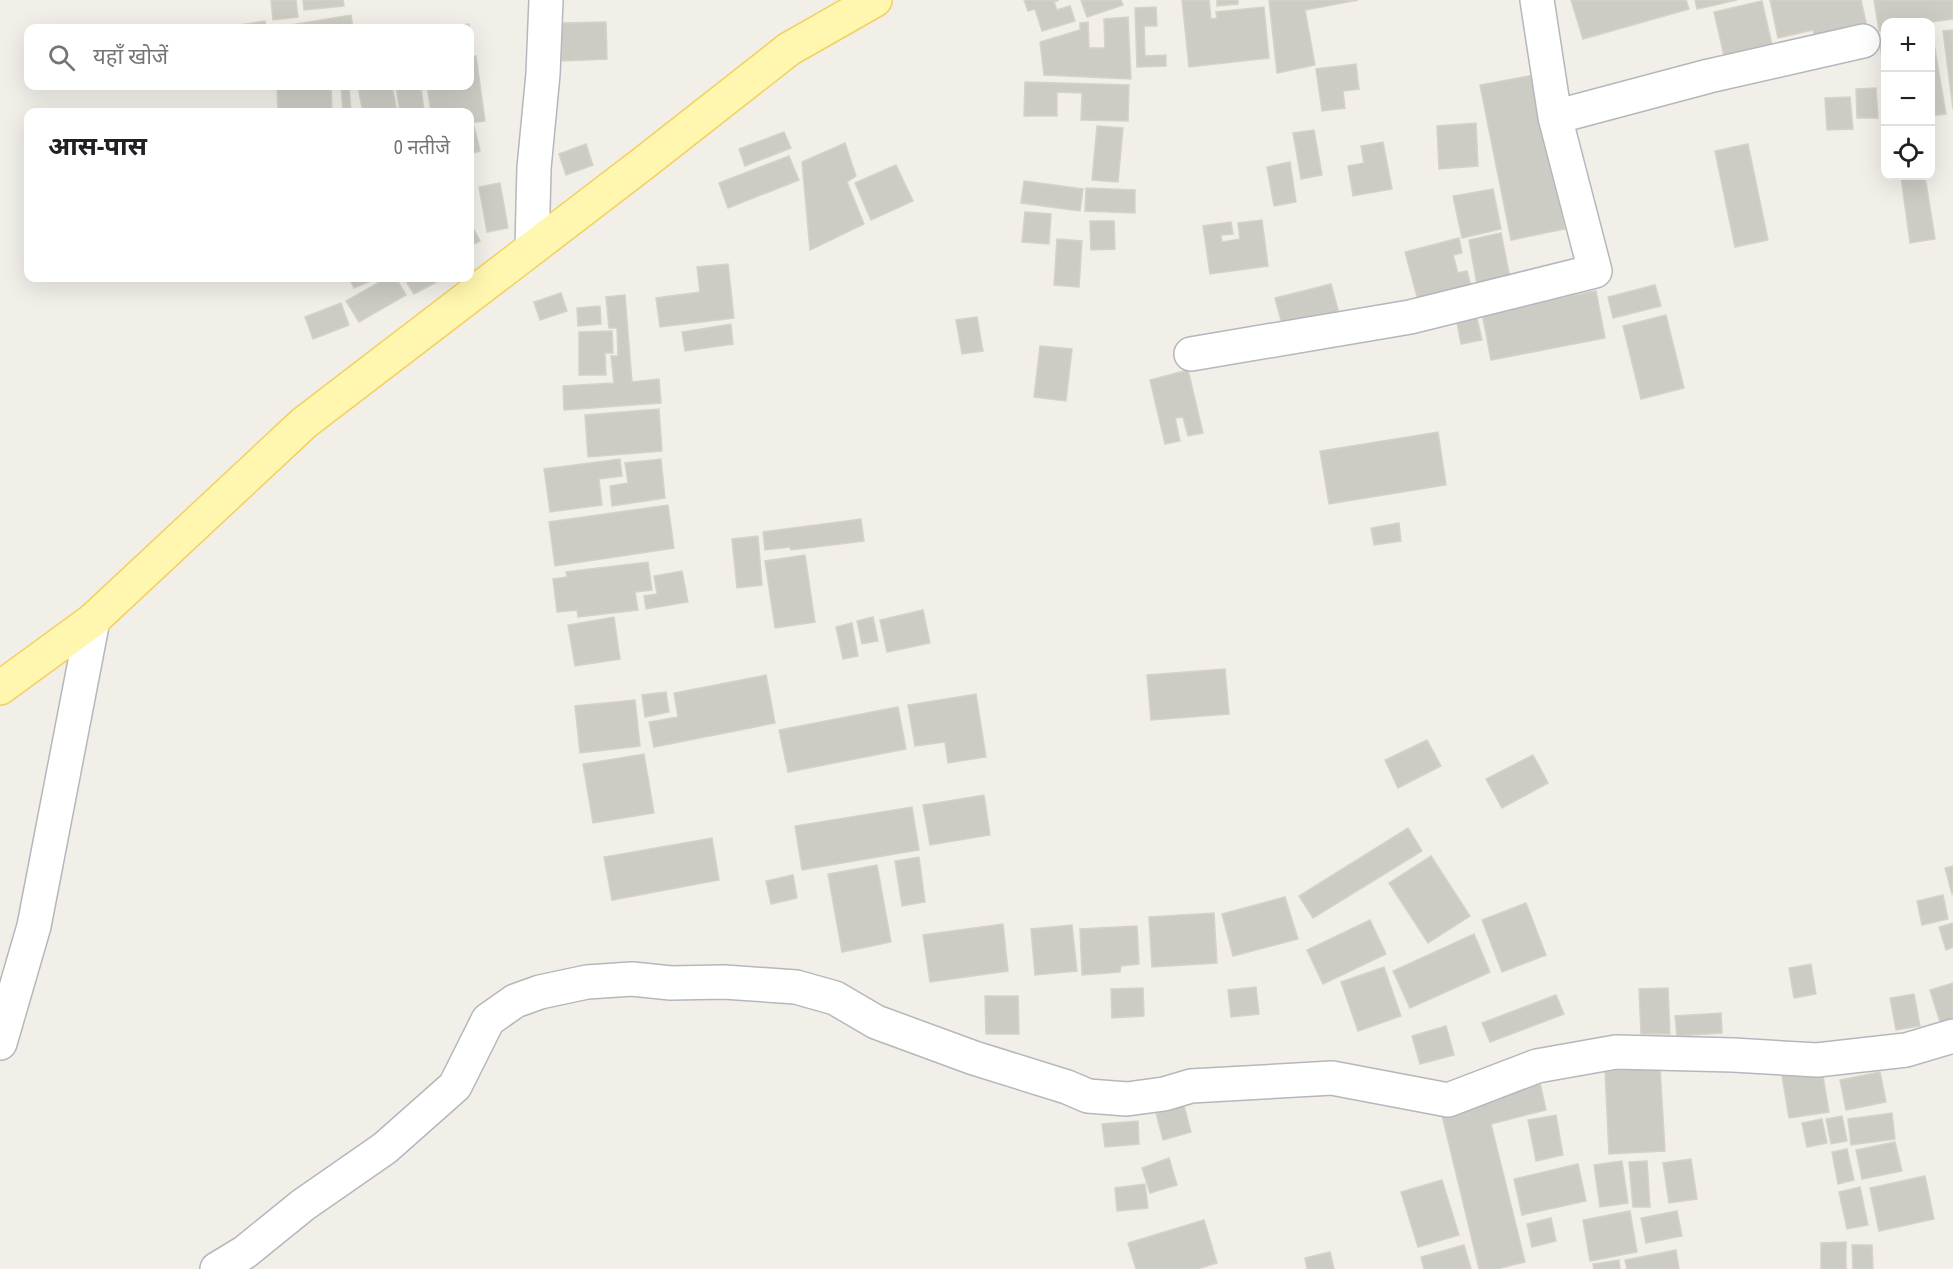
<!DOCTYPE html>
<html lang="hi">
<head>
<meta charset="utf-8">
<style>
  :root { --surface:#fff; --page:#f6f6f6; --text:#202124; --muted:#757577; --line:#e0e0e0 }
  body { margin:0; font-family:"Archivo Narrow","Noto Sans Devanagari",sans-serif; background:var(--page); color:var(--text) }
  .controls { position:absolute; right:18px; top:18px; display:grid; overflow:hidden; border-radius:12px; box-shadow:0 6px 24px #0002 }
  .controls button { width:54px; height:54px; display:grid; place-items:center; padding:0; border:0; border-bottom:2px solid var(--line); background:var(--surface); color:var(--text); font:30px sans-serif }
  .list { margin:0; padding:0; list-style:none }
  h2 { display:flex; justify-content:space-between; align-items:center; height:78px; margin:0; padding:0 24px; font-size:26px }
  h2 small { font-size:20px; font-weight:400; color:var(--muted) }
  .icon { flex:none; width:33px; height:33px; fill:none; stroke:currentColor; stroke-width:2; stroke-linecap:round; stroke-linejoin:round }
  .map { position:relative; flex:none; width:1953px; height:1269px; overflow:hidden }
  .search { position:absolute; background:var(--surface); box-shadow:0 6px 24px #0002; left:24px; top:24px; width:450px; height:66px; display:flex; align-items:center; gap:15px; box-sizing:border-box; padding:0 21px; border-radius:12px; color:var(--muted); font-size:22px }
  .panel { position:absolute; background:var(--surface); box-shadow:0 6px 24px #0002; left:24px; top:108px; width:450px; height:174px; border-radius:12px }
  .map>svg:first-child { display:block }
</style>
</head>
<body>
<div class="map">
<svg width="1953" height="1269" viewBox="0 0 1953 1269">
  <rect width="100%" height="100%" fill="#f1efe8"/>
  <path fill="#cccbc4" stroke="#d6d2c6" stroke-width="1.5" d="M 271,0 L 296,0 L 298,17 L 273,20 Z
    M 303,0 L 343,0 L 344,6 L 304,10 Z
    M 1024,0 L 1059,0 L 1054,2 L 1057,10 L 1070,6 L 1075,21 L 1042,31 L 1035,9 L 1028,11 Z
    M 1081,0 L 1121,0 L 1123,5 L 1087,17 Z
    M 1182,0 L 1209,0 L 1211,19 L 1217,18 L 1216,12 L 1264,7 L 1269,58 L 1189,67 Z
    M 1217,0 L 1238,0 L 1238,4 L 1217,6 Z
    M 1269,0 L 1358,0 L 1305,10 L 1315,65 L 1277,73 Z
    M 1571,0 L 1686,0 L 1689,9 L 1583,39 Z
    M 1695,0 L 1737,0 L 1697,9 Z
    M 1770,0 L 1861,0 L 1867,27 L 1815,37 L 1813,30 L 1778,38 Z
    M 1874,0 L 1953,0 L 1953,19 L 1930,22 L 1886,22 L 1886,30 L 1879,31 Z
    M 1762,1 L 1775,58 L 1727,69 L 1714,12 Z
    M 1156,7 L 1157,26 L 1144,26 L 1145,56 L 1166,55 L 1166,66 L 1137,67 L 1135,8 Z
    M 351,15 L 353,28 L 279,28 L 279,27 Z
    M 1128,17 L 1131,79 L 1044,75 L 1040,42 L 1080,30 L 1080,23 L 1088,22 L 1089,48 L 1105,48 L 1104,19 Z
    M 265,21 L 266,28 L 220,28 Z
    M 606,22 L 607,59 L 562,61 L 561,23 Z
    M 469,24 L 473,52 L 470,53 L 470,28 L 433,28 Z
    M 1953,30 L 1953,109 L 1943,31 Z
    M 1932,32 L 1946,114 L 1930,116 L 1930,33 Z
    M 1886,40 L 1886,79 L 1879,41 Z
    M 476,56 L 485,121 L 470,123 L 470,112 L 431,112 L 427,86 L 470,86 L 470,57 Z
    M 1356,64 L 1359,89 L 1343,91 L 1345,108 L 1322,111 L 1316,69 Z
    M 1534,75 L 1565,229 L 1511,240 L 1480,85 Z
    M 1025,82 L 1129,85 L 1128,121 L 1081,120 L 1082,93 L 1057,92 L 1057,116 L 1024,116 Z
    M 277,86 L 331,86 L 332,112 L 278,112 Z
    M 341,86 L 349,86 L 351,112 L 343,112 Z
    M 367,86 L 392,86 L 397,112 L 363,112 L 358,87 Z
    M 396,86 L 421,86 L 424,112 L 400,112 Z
    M 1876,88 L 1878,118 L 1857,118 L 1856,89 Z
    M 1850,97 L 1853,129 L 1827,130 L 1825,98 Z
    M 1476,123 L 1478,166 L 1439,169 L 1437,126 Z
    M 474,126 L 480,151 L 470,154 L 470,127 Z
    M 1097,126 L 1123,128 L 1118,182 L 1092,180 Z
    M 1314,130 L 1322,175 L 1301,179 L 1293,133 Z
    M 784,132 L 791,148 L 745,166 L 739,149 Z
    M 1383,142 L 1392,189 L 1353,196 L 1348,166 L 1364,163 L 1361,146 Z
    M 845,143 L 856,176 L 847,182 L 864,224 L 810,250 L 802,162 Z
    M 586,144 L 593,165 L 566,175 L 559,154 Z
    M 1748,144 L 1768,240 L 1735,247 L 1715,151 Z
    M 789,156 L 799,180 L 728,208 L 719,183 Z
    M 1290,162 L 1296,202 L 1274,206 L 1267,167 Z
    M 896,165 L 913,201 L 871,220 L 855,183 Z
    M 1912,176 L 1925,176 L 1935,239 L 1910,243 L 1901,177 Z
    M 1024,181 L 1083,189 L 1080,211 L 1021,203 Z
    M 500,183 L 508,228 L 487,232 L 479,187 Z
    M 1086,188 L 1135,190 L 1135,213 L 1085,211 Z
    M 1493,189 L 1501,229 L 1462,238 L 1453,196 Z
    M 1025,212 L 1051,214 L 1049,244 L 1022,242 Z
    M 1262,220 L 1268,266 L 1210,274 L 1203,226 L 1231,222 L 1233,234 L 1221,235 L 1222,242 L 1240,239 L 1238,223 Z
    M 1090,221 L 1114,221 L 1115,249 L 1091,250 Z
    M 470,222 L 480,241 L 470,246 Z
    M 1501,233 L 1511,283 L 1478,290 L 1469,240 Z
    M 1459,238 L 1462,253 L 1453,255 L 1458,273 L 1467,271 L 1472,290 L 1419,304 L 1405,252 Z
    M 1057,239 L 1082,241 L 1079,287 L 1054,285 Z
    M 728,264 L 734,318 L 660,327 L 656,298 L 700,292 L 697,267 Z
    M 349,278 L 372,278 L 373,280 L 354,288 Z
    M 387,278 L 396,278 L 406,295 L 359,322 L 346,301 Z
    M 404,278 L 444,278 L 414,294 Z
    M 1331,284 L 1339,313 L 1283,328 L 1275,298 Z
    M 1655,285 L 1661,306 L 1613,318 L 1608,297 Z
    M 1596,291 L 1605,338 L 1491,360 L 1482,313 Z
    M 561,293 L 567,311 L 540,320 L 534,302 Z
    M 625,295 L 632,382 L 659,379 L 661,403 L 564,410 L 563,386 L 614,383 L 611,356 L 618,356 L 617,328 L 609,328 L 606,297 Z
    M 341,303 L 349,325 L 313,339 L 305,317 Z
    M 600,306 L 601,324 L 578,326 L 577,308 Z
    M 1666,315 L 1684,388 L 1641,399 L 1623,326 Z
    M 977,317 L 983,351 L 962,354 L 956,320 Z
    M 1477,318 L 1482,340 L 1461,344 L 1457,322 Z
    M 731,324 L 733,344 L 685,351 L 682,332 Z
    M 612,331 L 613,353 L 605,353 L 606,375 L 579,375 L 579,332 Z
    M 1040,346 L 1072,349 L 1066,401 L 1034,397 Z
    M 1188,370 L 1203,433 L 1188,436 L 1183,417 L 1175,418 L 1180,441 L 1165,444 L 1150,380 Z
    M 659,409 L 662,451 L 588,457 L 585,415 Z
    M 1438,432 L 1446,485 L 1329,504 L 1320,451 Z
    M 620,459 L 622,476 L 599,479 L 602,505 L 550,512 L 544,469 Z
    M 661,459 L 665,498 L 612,506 L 610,486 L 628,483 L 625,463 Z
    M 668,505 L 674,548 L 555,566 L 549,522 Z
    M 861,519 L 864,541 L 791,550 L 790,547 L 765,550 L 763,532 Z
    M 1399,523 L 1401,541 L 1374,545 L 1371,528 Z
    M 758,536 L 762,585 L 737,588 L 732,539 Z
    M 805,555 L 815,622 L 775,628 L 765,561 Z
    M 648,562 L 652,590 L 635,592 L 638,610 L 578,617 L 577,610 L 557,612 L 553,579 L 567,577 L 566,572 Z
    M 682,571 L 688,602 L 646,609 L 644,596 L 657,594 L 654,576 Z
    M 923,610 L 930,643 L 887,652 L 880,620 Z
    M 614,617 L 620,659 L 575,666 L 568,625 Z
    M 873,617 L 878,641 L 862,644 L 857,621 Z
    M 852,623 L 858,656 L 843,659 L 836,627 Z
    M 1225,669 L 1229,714 L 1151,720 L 1147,675 Z
    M 766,675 L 775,723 L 654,747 L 649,722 L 678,717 L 674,693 Z
    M 666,692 L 669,712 L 645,717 L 642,695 Z
    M 976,694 L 986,757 L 948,763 L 945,742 L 915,746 L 908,705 Z
    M 635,700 L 640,746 L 580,753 L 575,706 Z
    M 898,707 L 906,749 L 788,772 L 779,730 Z
    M 1427,740 L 1441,766 L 1398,788 L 1385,760 Z
    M 644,754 L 654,813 L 593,823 L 583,764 Z
    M 1533,755 L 1548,783 L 1502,808 L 1486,779 Z
    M 984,795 L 990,835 L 930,845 L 923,805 Z
    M 912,807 L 919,850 L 802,870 L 795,826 Z
    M 1408,828 L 1422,851 L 1313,918 L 1299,896 Z
    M 712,838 L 719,880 L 612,900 L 604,857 Z
    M 1431,856 L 1470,916 L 1428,943 L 1389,883 Z
    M 919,857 L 925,902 L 902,906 L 895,861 Z
    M 877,865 L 891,942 L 842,952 L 828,874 Z
    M 1953,866 L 1953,893 L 1952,894 L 1945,868 Z
    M 793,875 L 797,898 L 771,904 L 766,881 Z
    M 1943,895 L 1948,919 L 1922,925 L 1917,901 Z
    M 1285,897 L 1298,939 L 1233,956 L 1222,914 Z
    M 1526,903 L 1546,955 L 1502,972 L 1482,920 Z
    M 1214,913 L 1217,963 L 1152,967 L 1149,917 Z
    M 1370,920 L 1386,954 L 1323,984 L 1307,950 Z
    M 1953,923 L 1953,947 L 1946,950 L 1939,927 Z
    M 1003,924 L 1008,971 L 930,982 L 923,935 Z
    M 1072,925 L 1077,971 L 1035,975 L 1031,929 Z
    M 1137,926 L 1139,964 L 1121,966 L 1120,972 L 1082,975 L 1080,929 Z
    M 1474,934 L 1490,972 L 1410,1008 L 1393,971 Z
    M 1811,964 L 1816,994 L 1794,998 L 1789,968 Z
    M 1384,967 L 1401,1016 L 1358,1031 L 1341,982 Z
    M 1953,983 L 1953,1021 L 1941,1025 L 1930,990 Z
    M 1256,987 L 1259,1014 L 1231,1017 L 1228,990 Z
    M 1143,988 L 1144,1016 L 1112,1018 L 1111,989 Z
    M 1668,988 L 1670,1034 L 1641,1034 L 1639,989 Z
    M 1914,994 L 1920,1026 L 1896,1030 L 1890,998 Z
    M 1556,995 L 1564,1014 L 1490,1042 L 1482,1023 Z
    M 985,996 L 1018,996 L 1019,1034 L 986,1034 Z
    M 1721,1013 L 1722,1033 L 1677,1036 L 1675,1016 Z
    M 1446,1026 L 1454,1055 L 1420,1064 L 1412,1036 Z
    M 1660,1068 L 1665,1151 L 1609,1154 L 1605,1071 Z
    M 1822,1070 L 1829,1112 L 1789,1118 L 1782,1076 Z
    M 1880,1072 L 1886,1102 L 1846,1110 L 1840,1080 Z
    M 1540,1083 L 1546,1110 L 1491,1124 L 1525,1262 L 1497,1269 L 1479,1269 L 1440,1107 Z
    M 1184,1106 L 1191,1132 L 1163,1140 L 1156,1113 Z
    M 1892,1113 L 1895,1139 L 1851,1145 L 1848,1119 Z
    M 1556,1115 L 1563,1155 L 1536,1161 L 1528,1120 Z
    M 1842,1116 L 1847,1141 L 1831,1144 L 1826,1119 Z
    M 1822,1119 L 1827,1143 L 1807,1147 L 1802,1123 Z
    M 1138,1121 L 1139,1144 L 1105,1147 L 1102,1124 Z
    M 1895,1142 L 1902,1171 L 1862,1179 L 1856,1150 Z
    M 1847,1149 L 1854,1180 L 1838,1184 L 1832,1152 Z
    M 1169,1158 L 1177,1185 L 1150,1193 L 1142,1168 Z
    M 1691,1159 L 1697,1199 L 1669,1203 L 1663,1163 Z
    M 1622,1161 L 1628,1203 L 1600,1207 L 1594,1165 Z
    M 1647,1161 L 1650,1207 L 1633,1207 L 1629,1162 Z
    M 1578,1164 L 1586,1201 L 1522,1215 L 1514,1179 Z
    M 1925,1176 L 1934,1219 L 1879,1231 L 1870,1188 Z
    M 1442,1180 L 1459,1235 L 1418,1247 L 1401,1192 Z
    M 1145,1184 L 1148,1208 L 1117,1211 L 1115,1188 Z
    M 1860,1187 L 1868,1225 L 1847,1229 L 1839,1192 Z
    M 1630,1211 L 1637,1252 L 1590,1261 L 1583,1220 Z
    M 1677,1211 L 1682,1236 L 1646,1243 L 1641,1218 Z
    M 1551,1218 L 1556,1241 L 1532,1247 L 1527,1224 Z
    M 1204,1220 L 1217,1263 L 1197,1269 L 1136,1269 L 1128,1243 Z
    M 1846,1242 L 1846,1269 L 1821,1269 L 1821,1243 Z
    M 1464,1245 L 1471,1269 L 1424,1269 L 1421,1257 Z
    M 1852,1245 L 1872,1245 L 1873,1269 L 1853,1269 Z
    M 1676,1250 L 1679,1269 L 1627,1269 L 1625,1260 Z
    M 1330,1252 L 1334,1269 L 1307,1269 L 1305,1258 Z
    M 1619,1260 L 1620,1269 L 1594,1269 L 1593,1264 Z"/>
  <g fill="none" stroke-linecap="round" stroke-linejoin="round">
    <g stroke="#b5b7bc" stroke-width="36">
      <path id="minor" d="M 1555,117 L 1709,76 L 1863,41
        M 532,248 L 534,168 L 543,74 L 546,0
        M 1191,354 L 1410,317 L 1595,271 L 1555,117 L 1537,0
        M 0,1043 L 34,926 L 93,620
        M 217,1269 L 245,1252 L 303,1205 L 385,1148 L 455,1086 L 488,1020 L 515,1001 L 540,992 L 587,982 L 632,979 L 671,983 L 724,982 L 796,987 L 835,998 L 876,1022 L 974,1058 L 1067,1087 L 1088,1096 L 1127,1099 L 1164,1094 L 1191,1086 L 1332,1078 L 1448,1100 L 1537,1066 L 1616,1052 L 1733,1055 L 1817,1060 L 1906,1050 L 1953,1036"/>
    </g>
    <g stroke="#f4d15e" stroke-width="36">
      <path id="major" d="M 0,688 L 93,620 L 304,423 L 645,162 L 789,49 L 875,0"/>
    </g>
    <use href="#minor" stroke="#fff" stroke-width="33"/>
    <use href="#major" stroke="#fff6af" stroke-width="33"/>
  </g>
</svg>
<div class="controls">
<button>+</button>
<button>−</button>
<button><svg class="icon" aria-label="locate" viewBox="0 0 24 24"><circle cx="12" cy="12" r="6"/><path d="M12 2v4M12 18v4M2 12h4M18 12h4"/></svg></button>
</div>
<div class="search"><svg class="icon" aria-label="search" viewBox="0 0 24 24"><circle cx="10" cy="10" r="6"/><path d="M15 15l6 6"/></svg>यहाँ खोजें</div>
<section class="panel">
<h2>आस-पास<small>0 नतीजे</small></h2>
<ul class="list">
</ul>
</section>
</div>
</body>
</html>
